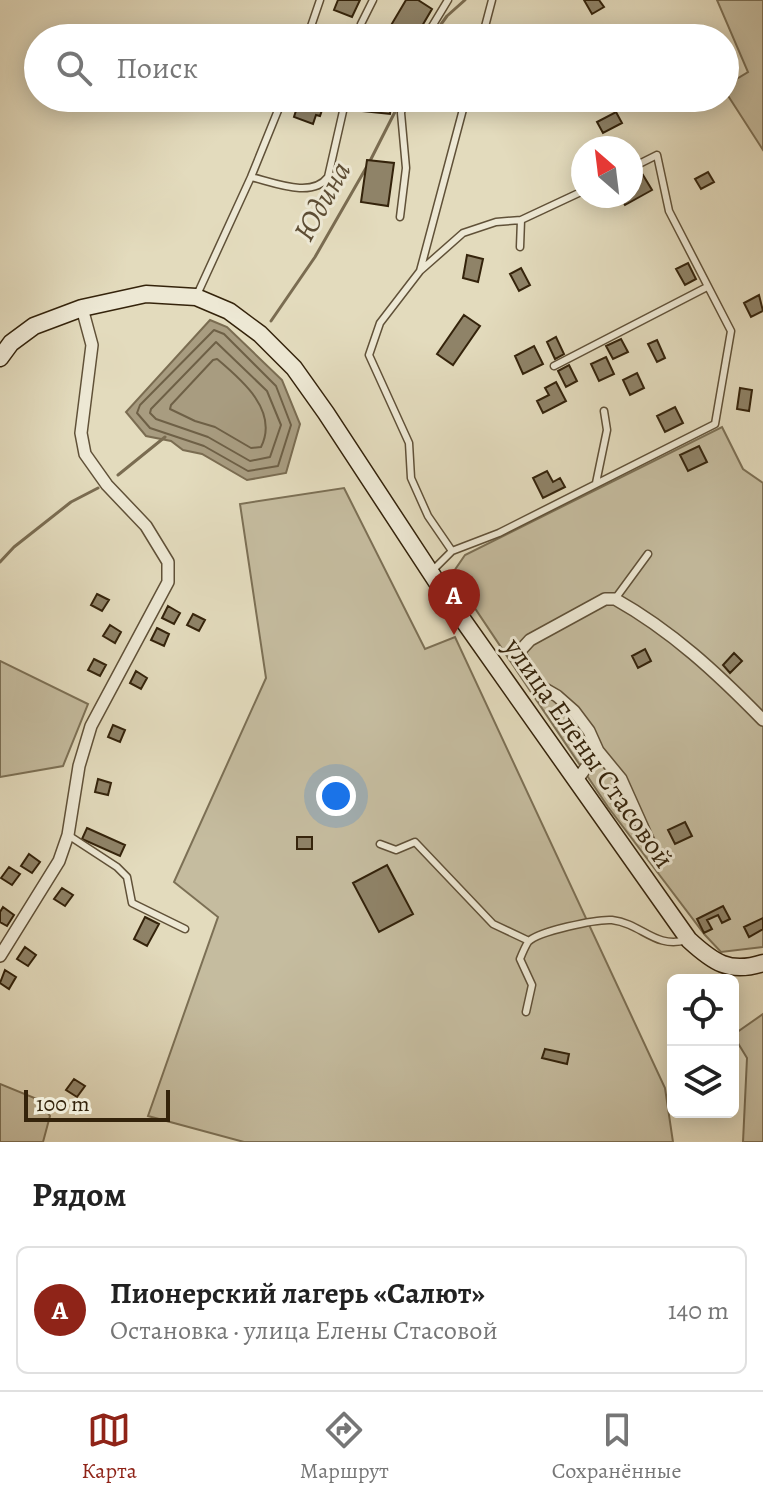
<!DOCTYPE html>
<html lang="ru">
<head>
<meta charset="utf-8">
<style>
  :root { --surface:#fff; --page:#f2f2f2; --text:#222; --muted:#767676; --line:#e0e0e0; --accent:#8f2418 }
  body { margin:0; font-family:Alegreya,serif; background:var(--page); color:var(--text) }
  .controls { position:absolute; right:24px; bottom:24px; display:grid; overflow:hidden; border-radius:12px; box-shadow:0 4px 20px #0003 }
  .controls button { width:72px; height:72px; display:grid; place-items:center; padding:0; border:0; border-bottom:2px solid var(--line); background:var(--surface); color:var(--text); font:40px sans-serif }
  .compass { position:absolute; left:571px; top:136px; width:72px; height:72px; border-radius:50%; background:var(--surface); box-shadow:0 4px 20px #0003; rotate:332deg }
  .scale { position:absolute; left:24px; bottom:20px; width:146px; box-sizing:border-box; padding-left:8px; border:4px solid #34230b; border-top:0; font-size:22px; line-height:28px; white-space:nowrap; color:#34230b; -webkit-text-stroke:6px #ede8d4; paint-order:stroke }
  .you { position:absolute; left:336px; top:796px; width:28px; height:28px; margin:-20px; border:6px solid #fff; border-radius:50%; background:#1a73e8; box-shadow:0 0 0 12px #1a73e833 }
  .badge { display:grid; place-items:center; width:52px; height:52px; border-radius:50%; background:var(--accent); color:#fff; font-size:26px; font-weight:700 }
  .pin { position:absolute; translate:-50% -66px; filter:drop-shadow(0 2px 4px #0008) }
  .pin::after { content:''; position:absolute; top:42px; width:28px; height:24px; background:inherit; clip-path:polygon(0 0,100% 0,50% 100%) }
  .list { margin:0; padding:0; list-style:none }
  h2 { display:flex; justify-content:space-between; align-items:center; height:104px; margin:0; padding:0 32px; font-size:34px }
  h2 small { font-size:26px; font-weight:400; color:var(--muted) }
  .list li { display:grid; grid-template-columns:52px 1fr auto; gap:24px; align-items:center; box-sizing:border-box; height:128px; margin:0 16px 16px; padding:0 16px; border:2px solid var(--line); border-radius:12px }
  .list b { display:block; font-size:30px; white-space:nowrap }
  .list p { margin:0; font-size:26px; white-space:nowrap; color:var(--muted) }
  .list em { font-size:26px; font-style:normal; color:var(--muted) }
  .icon { flex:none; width:44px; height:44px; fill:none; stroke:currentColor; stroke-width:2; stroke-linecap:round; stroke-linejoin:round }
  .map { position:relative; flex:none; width:763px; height:1142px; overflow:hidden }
  .search { position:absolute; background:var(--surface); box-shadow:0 4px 20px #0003; left:24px; right:24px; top:24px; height:88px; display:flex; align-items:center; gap:20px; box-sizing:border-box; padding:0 28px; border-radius:44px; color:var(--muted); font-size:30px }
  .sheet { height:248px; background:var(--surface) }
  nav { display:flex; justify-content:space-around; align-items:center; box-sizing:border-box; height:112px; border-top:2px solid var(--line); background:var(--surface); font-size:22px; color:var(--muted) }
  nav a { display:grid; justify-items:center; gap:4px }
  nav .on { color:var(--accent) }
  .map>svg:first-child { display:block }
</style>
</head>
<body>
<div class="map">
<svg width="763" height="1142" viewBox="0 0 763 1142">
  <rect width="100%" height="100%" fill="#e3dbbd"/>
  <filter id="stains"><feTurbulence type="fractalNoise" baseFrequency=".0025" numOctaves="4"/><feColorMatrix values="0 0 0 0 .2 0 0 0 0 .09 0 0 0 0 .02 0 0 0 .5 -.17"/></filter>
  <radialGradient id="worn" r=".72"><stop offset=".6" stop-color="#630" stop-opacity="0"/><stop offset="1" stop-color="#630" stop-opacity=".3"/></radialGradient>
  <path fill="#c5bc9f" stroke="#7c7055" stroke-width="2" d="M 717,0 L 763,0 L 763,150 L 725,91 L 725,86 L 748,72 Z
    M 722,427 L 743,469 L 763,483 L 763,947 L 721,952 L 705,935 L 608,807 L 452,574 L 465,555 Z
    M 344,488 L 425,649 L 455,637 L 665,1088 L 673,1142 L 244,1142 L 148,1116 L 218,917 L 174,882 L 266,678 L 240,504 Z
    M 0,661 L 88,704 L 63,766 L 0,777 Z
    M 763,1014 L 763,1142 L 743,1142 L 747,1058 L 733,1035 Z
    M 0,1084 L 37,1099 L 50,1116 L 43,1142 L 0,1142 Z"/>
  <path fill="#a89c80" stroke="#7a6c51" stroke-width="2" d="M 210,320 L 227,327 L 282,380 L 300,424 L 286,473 L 247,480 L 202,454 L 183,450 L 171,441 L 146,436 L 126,412 Z"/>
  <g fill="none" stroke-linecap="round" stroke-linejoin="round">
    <path stroke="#6e6046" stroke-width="2" d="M 214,330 L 224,334 L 276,386 L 291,425 L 278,466 L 248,471 L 204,446 L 150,428 L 137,413 L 140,405 Z
      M 216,342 L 267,391 L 281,425 L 270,457 L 250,461 L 208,437 L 156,419 L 150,413 L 151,409 Z
      M 217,359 C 242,380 279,411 261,447 L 251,448 L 215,427 L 195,421 L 170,409 L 171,405 L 213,360 Z"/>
    <path stroke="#7a6c51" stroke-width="3" d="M 431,38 L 447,16 L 465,0
      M 370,161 L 401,100
      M 271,321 L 315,257 L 366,168
      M 118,475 L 165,437
      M 0,562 L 14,547 L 71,502 L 98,488"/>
  </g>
  <path fill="#8f8368" stroke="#34230b" stroke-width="2" d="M 338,0 L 360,0 L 352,17 L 334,10 Z
    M 406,0 L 418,0 L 432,9 L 415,38 L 398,38 L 387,32 Z
    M 584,0 L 599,0 L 604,7 L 592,14 Z
    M 300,98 L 326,98 L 320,116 L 316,115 L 313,124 L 294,117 Z
    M 365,98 L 392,98 L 390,114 L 363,111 Z
    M 616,112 L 622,123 L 603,133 L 597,122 Z
    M 367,160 L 394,163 L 388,206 L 361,202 Z
    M 708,172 L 714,182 L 701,189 L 695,179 Z
    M 643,175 L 652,190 L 625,205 L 620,196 L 631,196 L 631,178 L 635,180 Z
    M 467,255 L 483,259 L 478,282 L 463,278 Z
    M 688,263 L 696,279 L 685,285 L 676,269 Z
    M 521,268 L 530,285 L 519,291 L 510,274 Z
    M 759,295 L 763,311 L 751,317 L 744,303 Z
    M 464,315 L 480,326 L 453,365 L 437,354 Z
    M 556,337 L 564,354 L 555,359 L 547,342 Z
    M 621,339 L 628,352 L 613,359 L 606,346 Z
    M 657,340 L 665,358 L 657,362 L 648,344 Z
    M 534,346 L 543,364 L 523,374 L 515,356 Z
    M 606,357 L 614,374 L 599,381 L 591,364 Z
    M 569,365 L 577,381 L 566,387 L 558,371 Z
    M 637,373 L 644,388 L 630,395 L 623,380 Z
    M 556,382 L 566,401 L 543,413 L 537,401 L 549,395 L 545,388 Z
    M 740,388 L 752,390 L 749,411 L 737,409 Z
    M 675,407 L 683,423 L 665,432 L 657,416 Z
    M 699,446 L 707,462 L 688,471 L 680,455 Z
    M 547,471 L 553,482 L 560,478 L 565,487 L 543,498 L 533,478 Z
    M 97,594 L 109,600 L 102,611 L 91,605 Z
    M 168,606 L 180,613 L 174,624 L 162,618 Z
    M 193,614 L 205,620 L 199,631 L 187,625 Z
    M 110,625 L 121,632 L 115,643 L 103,636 Z
    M 157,628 L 169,634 L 164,646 L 151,640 Z
    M 645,649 L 651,661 L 638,668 L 632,656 Z
    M 734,653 L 742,661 L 730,673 L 723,665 Z
    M 94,659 L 106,665 L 100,676 L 88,670 Z
    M 136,671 L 147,678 L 141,689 L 130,683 Z
    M 113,725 L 125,730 L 120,742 L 108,737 Z
    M 98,779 L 111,783 L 108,795 L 95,792 Z
    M 685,822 L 692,836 L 675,844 L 668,830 Z
    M 87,828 L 125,845 L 120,856 L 82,839 Z
    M 297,837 L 312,837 L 312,849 L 297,849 Z
    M 29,854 L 40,862 L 32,873 L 21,866 Z
    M 387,865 L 413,914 L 379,932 L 353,883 Z
    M 9,867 L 20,874 L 12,885 L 1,878 Z
    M 62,888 L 73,895 L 65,906 L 54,899 Z
    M 723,906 L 730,919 L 722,923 L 718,915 L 707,920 L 712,929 L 704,933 L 697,919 Z
    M 3,907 L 14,915 L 7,926 L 0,922 L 0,912 Z
    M 145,917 L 159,924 L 147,946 L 134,939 Z
    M 763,918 L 763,929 L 749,937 L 744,927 Z
    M 25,947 L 36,955 L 28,966 L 17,959 Z
    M 5,970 L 16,977 L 9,989 L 0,983 Z
    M 545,1049 L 569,1054 L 567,1064 L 542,1058 Z
    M 74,1079 L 85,1086 L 77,1097 L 66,1090 Z"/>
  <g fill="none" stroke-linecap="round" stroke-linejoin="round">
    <g stroke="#605138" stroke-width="9">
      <path id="lane" d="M 307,38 L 320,0
        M 358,38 L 361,24 L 373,0
        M 425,38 L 448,0
        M 482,38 L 492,0
        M 251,177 C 273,182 312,199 328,177 L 346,98
        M 400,217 L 406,168 L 401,113 L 404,98
        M 520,247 L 521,220
        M 420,271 L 466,98
        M 196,297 L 251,177 L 283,98
        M 554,366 L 707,287
        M 596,483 L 607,430 L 604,411
        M 452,551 L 499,533 L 715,424 L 731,331 L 669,211 L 657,155 L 631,168
        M 431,572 L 452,551 L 428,516 L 411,478 L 409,443 L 369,355 L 380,323 L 420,271 L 463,233 L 496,222 L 521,220 L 583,191
        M 615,599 L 648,554
        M 68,835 L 117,867 L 127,877 L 132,903 L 185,929
        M 380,844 L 396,850 L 415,842 L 493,924 L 529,941
        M 526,1012 L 532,985 L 520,959 C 522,954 525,947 528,942 C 538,931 597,919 612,920 C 643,924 654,949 687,940"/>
    </g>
    <g stroke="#605138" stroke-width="14">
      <path id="street" d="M 598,751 L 621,779 L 651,846
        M 577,780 L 598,751 L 589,731 L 574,711 L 557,696 L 538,685 L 519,652 L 530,640 L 605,599 L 615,599 C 672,631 717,673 763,720
        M 0,956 L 59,861 L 68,835 L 79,766 L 91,726 L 168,582 L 168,562 L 146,526 L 107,485 L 85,454 L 81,433 L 92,345 L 82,308"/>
    </g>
    <g stroke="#34230b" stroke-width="19">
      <path id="secondary" d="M 0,358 L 11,343 L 34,326 L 82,308 L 146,294 L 196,297 L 229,311 L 260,334 L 294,368 L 326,413 L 446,596 L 689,940 C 713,962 729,974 763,963"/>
    </g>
    <use href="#lane" stroke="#ede8d4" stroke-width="6"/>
    <use href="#street" stroke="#ede8d4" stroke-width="11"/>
    <use href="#secondary" stroke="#ede8d4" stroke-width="16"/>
  </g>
  <g text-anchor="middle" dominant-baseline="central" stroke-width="6" stroke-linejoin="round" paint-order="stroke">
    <g font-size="28" fill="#34230b" stroke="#ede8d4">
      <text transform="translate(589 753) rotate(55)">улица Елены Стасовой</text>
    </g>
    <g font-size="30" font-style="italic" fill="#5d4d34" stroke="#ede8d4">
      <text transform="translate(322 201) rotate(-61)">Юдина</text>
    </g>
  </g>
  <rect width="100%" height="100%" filter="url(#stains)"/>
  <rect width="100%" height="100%" fill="url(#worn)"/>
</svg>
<div class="controls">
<button><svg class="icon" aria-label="locate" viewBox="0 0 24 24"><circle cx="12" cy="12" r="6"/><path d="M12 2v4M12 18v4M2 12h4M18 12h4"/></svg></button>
<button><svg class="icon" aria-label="layers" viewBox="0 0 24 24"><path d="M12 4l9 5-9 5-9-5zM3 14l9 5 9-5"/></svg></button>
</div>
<svg class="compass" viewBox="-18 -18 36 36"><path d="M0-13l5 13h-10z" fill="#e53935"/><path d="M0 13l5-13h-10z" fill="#767676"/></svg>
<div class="scale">100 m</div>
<div class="you"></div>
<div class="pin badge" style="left:454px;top:635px">A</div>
<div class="search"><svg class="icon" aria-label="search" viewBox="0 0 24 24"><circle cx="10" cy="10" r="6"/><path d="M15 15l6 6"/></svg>Поиск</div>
</div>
<section class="sheet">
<h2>Рядом<small></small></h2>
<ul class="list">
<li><span class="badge">A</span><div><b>Пионерский лагерь «Салют»</b><p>Остановка · улица Елены Стасовой</p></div><em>140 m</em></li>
</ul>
</section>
<nav>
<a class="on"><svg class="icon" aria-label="map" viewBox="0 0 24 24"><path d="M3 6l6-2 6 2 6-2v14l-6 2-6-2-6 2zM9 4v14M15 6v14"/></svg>Карта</a>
<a><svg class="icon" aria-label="directions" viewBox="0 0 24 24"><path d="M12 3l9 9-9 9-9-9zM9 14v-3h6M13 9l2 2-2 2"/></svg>Маршрут</a>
<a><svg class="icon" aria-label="saved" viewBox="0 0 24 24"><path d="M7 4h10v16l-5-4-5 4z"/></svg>Сохранённые</a>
</nav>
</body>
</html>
